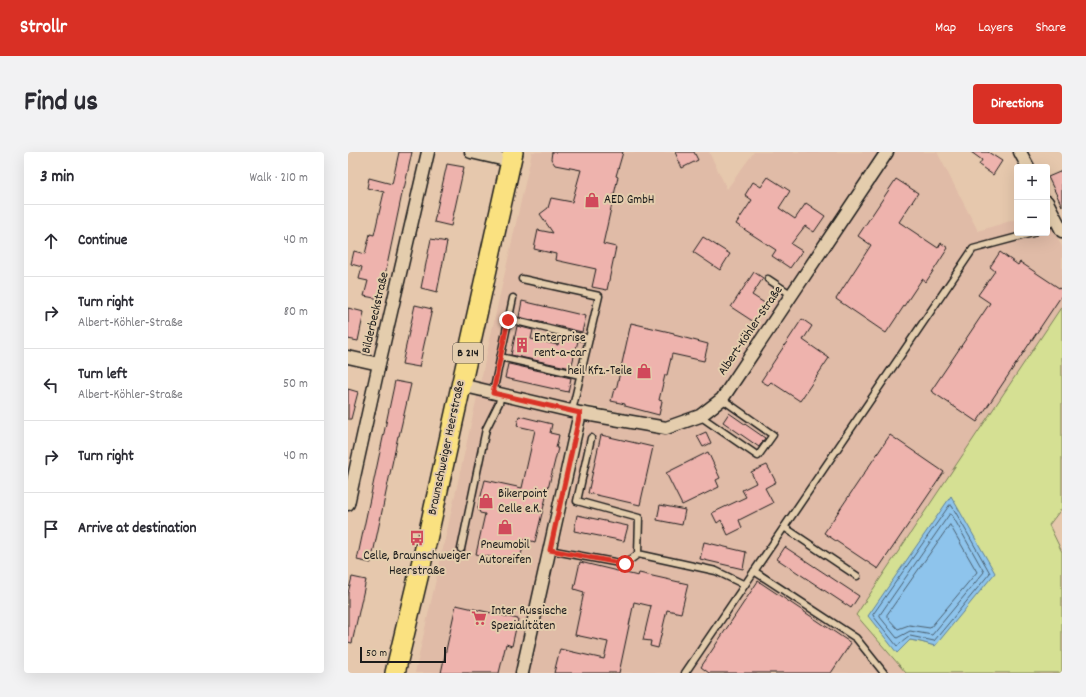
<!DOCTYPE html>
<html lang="en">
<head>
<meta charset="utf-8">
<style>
  :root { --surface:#fff; --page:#f2f2f3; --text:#2b2b33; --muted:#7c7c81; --line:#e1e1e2; --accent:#d93025 }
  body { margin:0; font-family:Dekko,sans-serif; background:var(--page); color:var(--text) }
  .controls { position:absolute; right:12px; top:12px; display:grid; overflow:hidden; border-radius:4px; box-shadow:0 4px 16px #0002 }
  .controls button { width:36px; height:36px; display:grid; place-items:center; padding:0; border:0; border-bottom:1px solid var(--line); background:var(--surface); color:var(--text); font:20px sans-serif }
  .scale { position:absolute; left:12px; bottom:10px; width:86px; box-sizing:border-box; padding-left:4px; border:2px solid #1c1c1c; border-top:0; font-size:11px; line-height:14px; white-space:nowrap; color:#1c1c1c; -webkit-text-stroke:3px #e4cdad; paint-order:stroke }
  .stop { position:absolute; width:12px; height:12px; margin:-9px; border:3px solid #d93025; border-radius:50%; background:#fff }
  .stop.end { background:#d93025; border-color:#fff; box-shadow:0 1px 4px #0008 }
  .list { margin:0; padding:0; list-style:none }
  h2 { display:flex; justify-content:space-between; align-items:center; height:52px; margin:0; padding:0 16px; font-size:17px }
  h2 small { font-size:13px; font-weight:400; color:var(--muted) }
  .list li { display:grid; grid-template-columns:26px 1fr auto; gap:12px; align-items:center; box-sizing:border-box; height:72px; padding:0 16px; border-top:1px solid var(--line) }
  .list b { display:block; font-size:15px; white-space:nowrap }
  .list p { margin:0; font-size:13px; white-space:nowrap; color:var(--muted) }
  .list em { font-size:13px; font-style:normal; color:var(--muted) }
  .icon { flex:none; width:22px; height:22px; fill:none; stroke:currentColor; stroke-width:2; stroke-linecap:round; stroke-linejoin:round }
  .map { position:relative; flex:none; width:714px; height:521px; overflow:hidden; border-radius:4px }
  header { display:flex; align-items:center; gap:24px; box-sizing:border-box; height:56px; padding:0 20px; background:var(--accent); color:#fff }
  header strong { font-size:19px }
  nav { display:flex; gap:22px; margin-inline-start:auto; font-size:14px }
  .intro { display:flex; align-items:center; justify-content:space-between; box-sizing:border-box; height:96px; padding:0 24px }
  h1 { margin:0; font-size:28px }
  .button { padding:10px 18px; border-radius:4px; background:var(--accent); color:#fff; font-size:14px; font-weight:700 }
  main { display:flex; gap:24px; padding:0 24px }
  aside { flex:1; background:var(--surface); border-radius:4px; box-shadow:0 4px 16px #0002 }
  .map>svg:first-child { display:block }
</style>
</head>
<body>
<header>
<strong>Strollr</strong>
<nav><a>Map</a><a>Layers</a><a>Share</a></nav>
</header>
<div class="intro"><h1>Find us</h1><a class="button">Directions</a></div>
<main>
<aside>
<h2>3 min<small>Walk · 210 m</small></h2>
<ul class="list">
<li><svg class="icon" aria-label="ahead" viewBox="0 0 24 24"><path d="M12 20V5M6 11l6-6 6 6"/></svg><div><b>Continue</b></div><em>40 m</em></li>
<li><svg class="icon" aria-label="right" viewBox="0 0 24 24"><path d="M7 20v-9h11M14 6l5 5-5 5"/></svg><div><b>Turn right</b><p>Albert-Köhler-Straße</p></div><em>80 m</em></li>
<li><svg class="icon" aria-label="left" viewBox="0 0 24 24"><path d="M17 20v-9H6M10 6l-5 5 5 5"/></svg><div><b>Turn left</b><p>Albert-Köhler-Straße</p></div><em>50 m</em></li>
<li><svg class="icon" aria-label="right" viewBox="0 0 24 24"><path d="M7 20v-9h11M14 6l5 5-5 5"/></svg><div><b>Turn right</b></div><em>40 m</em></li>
<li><svg class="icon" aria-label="arrive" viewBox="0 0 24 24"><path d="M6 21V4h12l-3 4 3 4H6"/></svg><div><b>Arrive at destination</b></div></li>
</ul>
</aside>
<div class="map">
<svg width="714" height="521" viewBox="0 0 714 521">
  <rect width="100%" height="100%" fill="#e6c8ad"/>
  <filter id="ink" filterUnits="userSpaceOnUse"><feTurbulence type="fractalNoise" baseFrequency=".025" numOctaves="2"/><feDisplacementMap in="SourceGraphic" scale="8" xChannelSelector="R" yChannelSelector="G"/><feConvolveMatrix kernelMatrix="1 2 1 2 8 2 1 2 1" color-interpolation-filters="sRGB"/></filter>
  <g filter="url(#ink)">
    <path fill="#e0bba7" d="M 184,0 L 361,0 L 379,37 L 406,0 L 532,0 L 368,243 L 347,259 L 316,269 L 226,250 L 167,521 L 67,521 Z
      M 548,0 L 589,0 L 630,79 L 669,67 L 669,81 L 699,81 L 699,62 L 714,95 L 714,154 L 508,463 L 558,521 L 181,521 L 240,266 L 320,281 L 379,250 Z"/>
    <path fill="#d5e093" stroke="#787e58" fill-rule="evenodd" d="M 714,154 L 714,356 L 701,373 L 714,400 L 714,521 L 558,521 L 508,463 ZM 603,344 L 587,494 L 573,490 L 562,488 L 549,501 Z"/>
    <path fill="#8ec4ec" stroke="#608199" d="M 603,344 L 647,421 L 587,494 L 573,490 L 562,488 L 549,501 L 520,464 Z"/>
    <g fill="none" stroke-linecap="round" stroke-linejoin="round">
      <path stroke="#4a5f6f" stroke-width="1" d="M 602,353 L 604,354 L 642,421 L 586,489 L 562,484 L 549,494 L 526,465 L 525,463 Z
        M 602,362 L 604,363 L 636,420 L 584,483 L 562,479 L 549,486 L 532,465 L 532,463 Z
        M 602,373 L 629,420 L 582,476 L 561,473 L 550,477 L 539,465 L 539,463 Z"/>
    </g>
    <path fill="#eeb3ad" stroke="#1c1c1c" d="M 51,0 L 64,0 L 56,37 L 55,37 L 32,147 L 16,144 L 20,129 L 11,127 L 14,115 L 3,112 L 6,99 L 17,102 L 22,82 L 26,83 L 36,40 L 19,36 L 21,26 L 44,32 Z
      M 204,0 L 275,0 L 268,24 L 270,25 L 255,92 L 268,95 L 259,138 L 244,135 L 248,117 L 207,108 L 208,102 L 186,97 L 190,78 L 205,81 L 192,62 L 200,56 L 203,46 L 224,50 L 233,18 L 207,13 L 203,7 Z
      M 327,0 L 346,0 L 350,8 L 334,16 Z
      M 623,0 L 640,0 L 654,9 L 645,23 L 631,13 L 634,8 Z
      M 99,12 L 116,15 L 103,74 L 86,70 Z
      M 714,19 L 714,54 L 700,25 Z
      M 420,25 L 442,39 L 431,56 L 447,67 L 458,51 L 477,64 L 466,80 L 457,74 L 443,92 L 454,99 L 442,116 L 424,104 L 428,98 L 388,72 L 404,48 L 397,43 L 405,30 L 413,35 Z
      M 548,27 L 570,41 L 551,70 L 590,96 L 593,91 L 600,96 L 578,130 L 574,127 L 538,181 L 488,147 L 523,93 L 510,84 Z
      M 355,85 L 382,102 L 372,118 L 345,100 Z
      M 83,87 L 99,90 L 89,140 L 73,136 Z
      M 652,100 L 670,113 L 672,110 L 714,138 L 714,143 L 629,270 L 583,239 L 642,151 L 630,143 L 647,119 L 642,115 Z
      M 406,120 L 415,126 L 404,143 L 418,152 L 406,170 L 383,155 Z
      M 174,149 L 238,164 L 234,180 L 171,165 Z
      M 67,153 L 84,157 L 71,215 L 54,212 Z
      M 0,156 L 16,160 L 10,189 L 0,187 Z
      M 454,167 L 464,174 L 455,188 L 481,206 L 452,249 L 423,230 L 420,233 L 413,229 Z
      M 283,171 L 326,181 L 326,183 L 360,192 L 356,209 L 324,202 L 319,223 L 317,223 L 311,248 L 314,249 L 311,263 L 277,254 L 277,252 L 263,249 L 266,237 L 268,238 Z
      M 169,174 L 185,178 L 183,187 L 210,193 L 212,184 L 230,189 L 223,216 L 163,203 Z
      M 160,212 L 161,212 L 223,226 L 220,240 L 157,226 Z
      M 47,229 L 63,232 L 51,284 L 50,284 L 23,411 L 9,408 Z
      M 0,237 L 10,240 L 3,267 L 0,267 Z
      M 381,261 L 417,286 L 411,295 L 375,270 Z
      M 171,264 L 204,272 L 202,281 L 211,283 L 208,296 L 210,296 L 187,390 L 177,387 L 171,411 L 128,402 L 137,362 L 132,361 L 130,356 L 137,328 L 174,336 L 187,278 L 169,274 Z
      M 358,280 L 363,291 L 355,295 L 349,284 Z
      M 253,283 L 305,295 L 292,353 L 240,341 Z
      M 542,283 L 596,320 L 530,417 L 476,381 Z
      M 360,300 L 372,326 L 368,328 L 371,335 L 334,353 L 318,321 Z
      M 419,313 L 428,330 L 417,336 L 425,351 L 391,368 L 394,376 L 380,383 L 373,368 L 369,371 L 364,361 L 398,345 L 394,338 L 408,331 L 403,320 Z
      M 312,353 L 337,358 L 334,373 L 309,368 Z
      M 229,363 L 280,374 L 276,389 L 226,379 Z
      M 356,390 L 398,400 L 395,417 L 352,407 Z
      M 437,395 L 511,444 L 503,456 L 429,407 Z
      M 232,410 L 290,424 L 291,421 L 340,432 L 333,461 L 319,458 L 310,496 L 302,494 L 303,489 L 295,488 L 303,454 L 286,450 L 271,521 L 206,521 L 212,497 L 256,507 L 260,490 L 227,483 L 236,440 L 226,437 Z
      M 4,425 L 18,428 L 4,491 L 0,490 L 0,441 Z
      M 410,429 L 503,491 L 483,521 L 361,521 L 353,515 Z
      M 108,453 L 170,467 L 164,494 L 158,492 L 151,521 L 93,521 Z"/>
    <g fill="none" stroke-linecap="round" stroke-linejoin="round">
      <g stroke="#1c1c1c" stroke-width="9">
        <path id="service" d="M 699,74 L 708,66
          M 174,127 L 251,144 L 224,259
          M 420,127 L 444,143
          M 160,167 L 241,187
          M 152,205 L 232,223
          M 145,241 L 165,146
          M 352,264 L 410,304 L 425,283 L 374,247
          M 243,286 L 229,349 L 291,366 L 290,402 L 368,419 L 397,433
          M 436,375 L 509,424
          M 113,397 L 138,277 L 151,251 L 153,243
          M 201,398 L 277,412 L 290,402
          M 406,419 L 508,486 L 536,521
          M 337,521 L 625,97 L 685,81"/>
      </g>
      <g stroke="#1c1c1c" stroke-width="15">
        <path id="minor" d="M 123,0 L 162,9
          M 672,0 L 680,15
          M 699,50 L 714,79
          M 0,205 L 31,212
          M 113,233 L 232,261 L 318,276 L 352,264 L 374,247 L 539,0
          M 0,352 L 31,212 L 80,0
          M 174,521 L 232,261"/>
      </g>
      <g stroke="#1c1c1c" stroke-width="22">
        <path id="primary" d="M 47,521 L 78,392 L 165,0"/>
      </g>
      <use href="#service" stroke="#e4cdad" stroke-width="6"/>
      <use href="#minor" stroke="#e4cdad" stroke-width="12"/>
      <use href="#primary" stroke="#fae180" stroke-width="19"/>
    </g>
  </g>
  <g fill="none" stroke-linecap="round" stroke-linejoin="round" filter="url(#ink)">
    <path stroke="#d93025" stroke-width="5" d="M 160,168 L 145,241 L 232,261 L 202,398 L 277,412"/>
  </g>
  <defs>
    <g id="shop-bare" transform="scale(1.2)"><path d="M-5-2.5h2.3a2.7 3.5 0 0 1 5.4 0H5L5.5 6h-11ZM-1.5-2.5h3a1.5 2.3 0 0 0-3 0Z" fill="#d1495b" stroke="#e4cdad" stroke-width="2.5" paint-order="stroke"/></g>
    <g id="building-bare" transform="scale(1.2)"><path d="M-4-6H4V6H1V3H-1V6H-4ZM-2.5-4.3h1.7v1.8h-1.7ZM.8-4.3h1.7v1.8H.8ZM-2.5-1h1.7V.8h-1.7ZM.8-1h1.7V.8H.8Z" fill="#d1495b" stroke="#e4cdad" stroke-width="2.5" paint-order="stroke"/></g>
    <g id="bus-bare" transform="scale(1.2)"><path d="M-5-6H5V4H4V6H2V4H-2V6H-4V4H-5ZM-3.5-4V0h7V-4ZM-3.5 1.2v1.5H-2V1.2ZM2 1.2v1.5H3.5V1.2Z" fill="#d1495b" stroke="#e4cdad" stroke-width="2.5" paint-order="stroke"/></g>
    <g id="supermarket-bare" transform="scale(1.2)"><path d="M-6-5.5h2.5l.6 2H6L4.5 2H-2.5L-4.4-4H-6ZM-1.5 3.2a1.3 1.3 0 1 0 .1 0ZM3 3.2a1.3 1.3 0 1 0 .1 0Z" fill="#d1495b" stroke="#e4cdad" stroke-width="2.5" paint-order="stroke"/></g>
  </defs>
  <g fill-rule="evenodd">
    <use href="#shop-bare" x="244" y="48"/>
    <use href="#building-bare" x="174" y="193"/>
    <use href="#shop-bare" x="296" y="219"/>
    <use href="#shop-bare" x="138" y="349"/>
    <use href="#shop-bare" x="157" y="375"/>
    <use href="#bus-bare" x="69" y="386"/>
    <use href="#supermarket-bare" x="131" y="466"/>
  </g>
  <g text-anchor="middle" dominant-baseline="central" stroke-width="4" stroke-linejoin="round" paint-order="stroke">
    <rect fill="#e4cdad" stroke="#585148" stroke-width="1" x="105" y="191" width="30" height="20" rx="3"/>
    <g font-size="12" font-weight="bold" fill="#1c1c1c">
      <text x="120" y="201">B 214</text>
    </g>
    <g font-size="13" fill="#1c1c1c" stroke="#e4cdad" text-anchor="start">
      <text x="256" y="48">AED GmbH</text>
      <text x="186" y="186">Enterprise<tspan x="186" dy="15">rent-a-car</tspan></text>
      <text x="284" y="219" text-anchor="end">heil Kfz.-Teile</text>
      <text x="150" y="342">Bikerpoint<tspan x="150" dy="15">Celle e.K.</tspan></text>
      <text x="157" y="393" text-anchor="middle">Pneumobil<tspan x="157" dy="15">Autoreifen</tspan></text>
      <text x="69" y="404" text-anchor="middle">Celle, Braunschweiger<tspan x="69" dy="15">Heerstraße</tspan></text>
      <text x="143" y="459">Inter Russische<tspan x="143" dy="15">Spezialitäten</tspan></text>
    </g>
    <g font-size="13" fill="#1c1c1c" stroke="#e4cdad">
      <text transform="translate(28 161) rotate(-77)">Bilderbeckstraße</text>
      <text transform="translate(403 179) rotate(-56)">Albert-Köhler-Straße</text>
      <text transform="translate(99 296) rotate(-78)">Braunschweiger Heerstraße</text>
    </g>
  </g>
</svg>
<div class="controls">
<button>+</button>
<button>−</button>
</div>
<div class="scale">50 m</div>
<div class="stop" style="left:277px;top:412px"></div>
<div class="stop end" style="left:160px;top:168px"></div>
</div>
</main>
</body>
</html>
